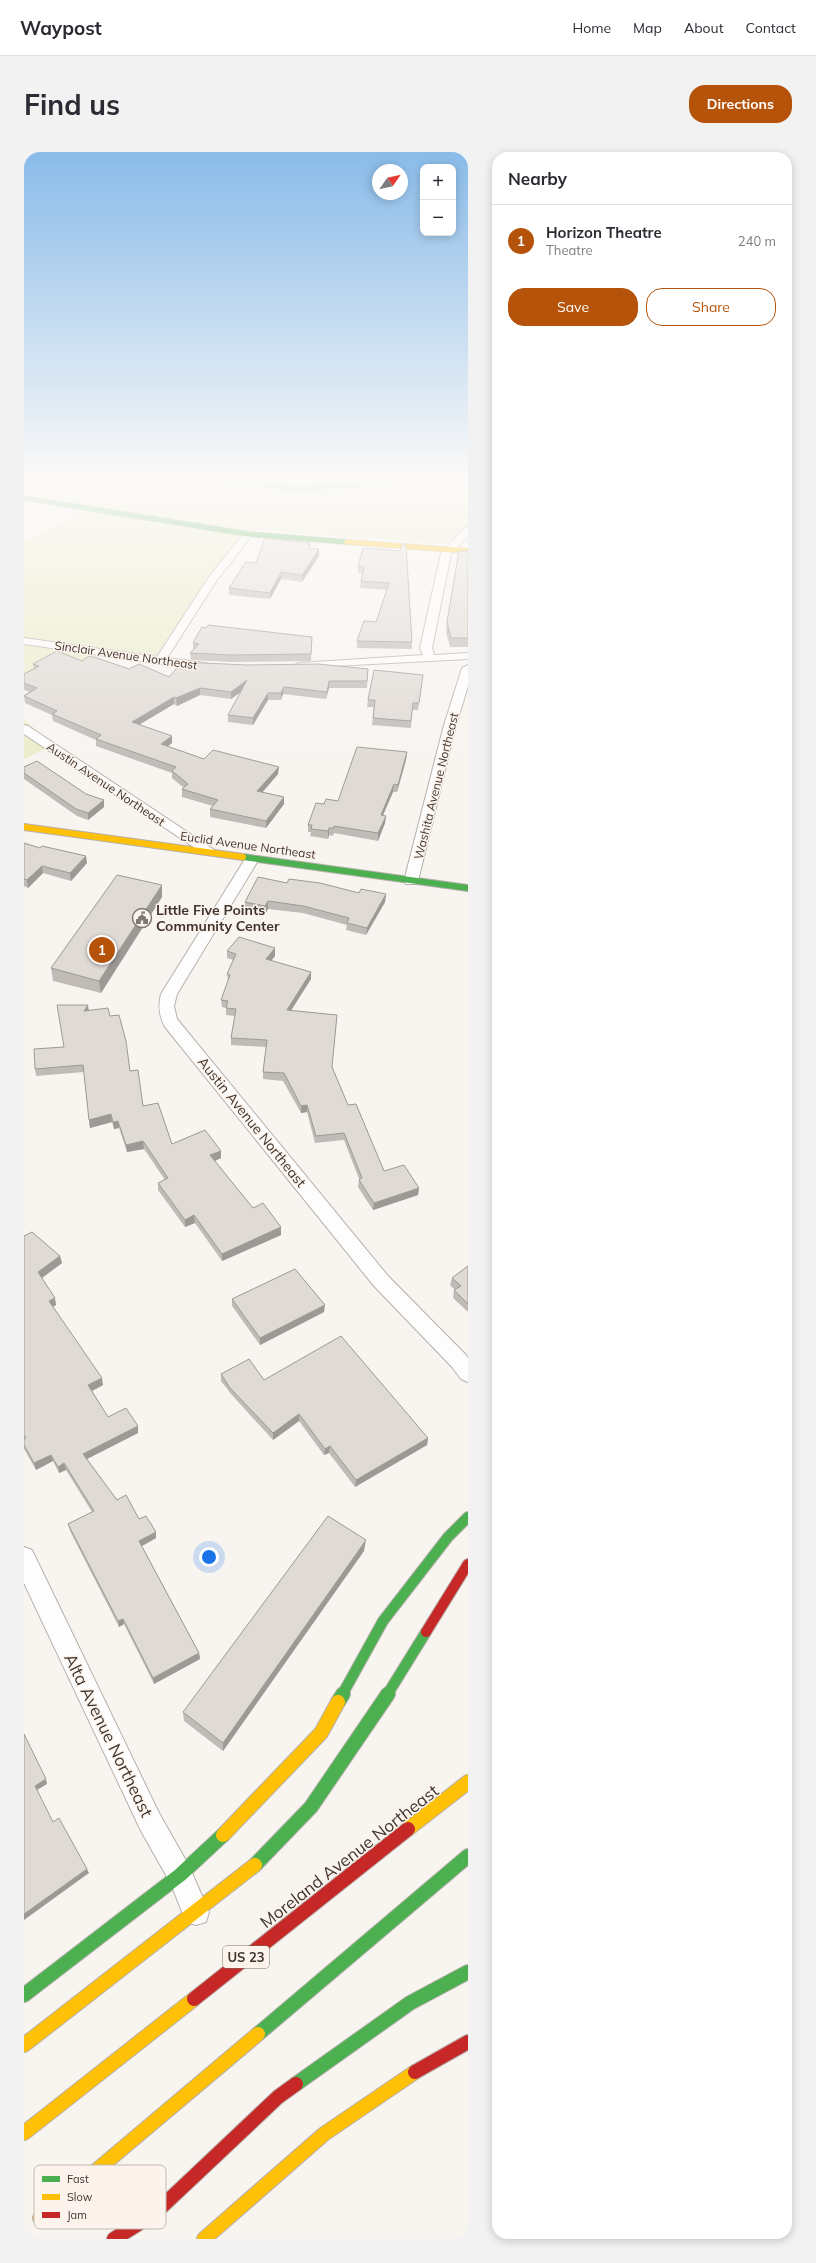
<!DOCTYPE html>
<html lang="en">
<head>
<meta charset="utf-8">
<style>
  :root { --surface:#fff; --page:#f2f2f3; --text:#2b2b33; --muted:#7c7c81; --line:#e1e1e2; --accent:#b45309 }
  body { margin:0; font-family:Mulish,sans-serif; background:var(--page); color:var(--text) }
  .controls { position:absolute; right:12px; top:12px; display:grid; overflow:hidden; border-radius:8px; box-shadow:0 2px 10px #0003 }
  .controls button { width:36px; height:36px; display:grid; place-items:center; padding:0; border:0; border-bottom:1px solid var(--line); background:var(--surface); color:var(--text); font:20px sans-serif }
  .compass { position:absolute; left:348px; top:12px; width:36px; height:36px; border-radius:50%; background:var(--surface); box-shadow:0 2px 10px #0003; rotate:56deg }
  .you { position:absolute; left:185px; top:1405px; width:14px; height:14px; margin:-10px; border:3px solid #fff; border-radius:50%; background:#1a73e8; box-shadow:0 0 0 6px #1a73e833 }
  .badge { display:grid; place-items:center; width:26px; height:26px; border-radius:50%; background:var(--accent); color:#fff; font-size:13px; font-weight:700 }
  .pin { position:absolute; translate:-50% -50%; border:2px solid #fff; box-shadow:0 1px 4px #0006 }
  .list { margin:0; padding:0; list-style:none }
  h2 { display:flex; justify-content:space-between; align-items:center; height:52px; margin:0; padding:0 16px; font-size:17px }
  h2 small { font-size:13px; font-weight:400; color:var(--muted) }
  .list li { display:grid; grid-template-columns:26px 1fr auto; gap:12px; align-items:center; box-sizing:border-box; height:72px; padding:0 16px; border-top:1px solid var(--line) }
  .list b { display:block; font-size:15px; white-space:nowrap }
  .list p { margin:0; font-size:13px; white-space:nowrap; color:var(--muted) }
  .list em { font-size:13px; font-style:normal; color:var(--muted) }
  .actions { display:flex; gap:8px; padding:12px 16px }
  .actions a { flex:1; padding:9px 0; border:1px solid var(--accent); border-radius:16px; text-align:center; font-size:14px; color:var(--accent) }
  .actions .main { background:var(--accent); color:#fff }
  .map { position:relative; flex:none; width:444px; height:2087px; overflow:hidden; border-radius:16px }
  header { display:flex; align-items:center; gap:24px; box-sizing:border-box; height:56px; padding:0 20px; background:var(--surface); border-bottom:1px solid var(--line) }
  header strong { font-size:19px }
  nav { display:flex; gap:22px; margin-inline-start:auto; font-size:14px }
  .intro { display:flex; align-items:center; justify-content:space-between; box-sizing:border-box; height:96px; padding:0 24px }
  h1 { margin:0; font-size:28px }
  .button { padding:10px 18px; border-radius:16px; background:var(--accent); color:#fff; font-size:14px; font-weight:700 }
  main { display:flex; gap:24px; padding:0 24px }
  aside { flex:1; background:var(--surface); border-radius:16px; box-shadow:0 2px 10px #0003 }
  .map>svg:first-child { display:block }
</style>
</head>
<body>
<header>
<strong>Waypost</strong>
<nav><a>Home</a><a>Map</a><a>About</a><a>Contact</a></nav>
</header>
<div class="intro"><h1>Find us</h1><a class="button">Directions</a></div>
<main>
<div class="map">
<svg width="444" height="2087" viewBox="0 0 444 2087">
  <rect width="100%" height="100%" fill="#f8f4f0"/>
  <path fill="#eaedca" d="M 49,326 L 170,326 L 229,335 L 282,339 L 403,326 L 444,326 L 444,373 L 420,392 L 225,378 L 136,504 L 84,500 L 0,536 L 0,390 L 68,355 L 9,345 Z
    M 0,567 L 29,593 L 0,607 Z"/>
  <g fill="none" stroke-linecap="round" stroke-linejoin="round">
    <g stroke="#b6b0ab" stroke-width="2">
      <path id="street" d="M 0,326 L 6,326 L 0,329 Z
        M 444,375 L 444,384 L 427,402 L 408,496 L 410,503 L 444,501 L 444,507 L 271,516 L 269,514 L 275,511 L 399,503 L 396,496 L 417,401 L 441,376 Z
        M 224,379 L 229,382 L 193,428 L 143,506 L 181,511 L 185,512 L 187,514 L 185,516 L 136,512 L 0,492 L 0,486 L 133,505 L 185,425 L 221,380 Z
        M 444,513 L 444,534 L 432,573 L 394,729 L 392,732 L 382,732 L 380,729 L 420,573 L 438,516 Z
        M 0,573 L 4,574 L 192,699 L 185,703 L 180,702 L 0,582 Z
        M 228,703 L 235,707 L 153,842 L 150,854 L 153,867 L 364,1124 L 442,1203 L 444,1206 L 444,1230 L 437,1227 L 428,1215 L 350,1134 L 141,875 C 135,864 134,854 137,842 L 221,707 Z
        M 0,1395 L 8,1398 L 135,1661 L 165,1714 L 185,1760 L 182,1770 L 172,1773 L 162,1770 L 147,1732 L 117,1679 L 0,1431 Z"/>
    </g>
    <g stroke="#b6b0ab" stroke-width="6">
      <path id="fast-far3" d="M 185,326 L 267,336 L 320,334 L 390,326
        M 0,346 L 224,382 L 323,390"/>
    </g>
    <g stroke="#b6b0ab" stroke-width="8">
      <path id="fast-far2" d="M 219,705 L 444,736"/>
    </g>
    <g stroke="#b6b0ab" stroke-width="12">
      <path id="fast-far1" d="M 318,1543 L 359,1469 L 424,1385 L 444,1365
        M 363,1543 L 402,1480"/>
    </g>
    <g stroke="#b6b0ab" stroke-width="16">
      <path id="fast" d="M 314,1550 L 319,1542
        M 231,1713 L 287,1655 L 364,1542
        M 0,1843 L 156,1723 L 199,1683
        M 234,1882 L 444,1704
        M 272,1932 L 386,1851 L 444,1820"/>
    </g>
    <g stroke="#b6b0ab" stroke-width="6">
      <path id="slow-far2" d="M 323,390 L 444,399"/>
    </g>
    <g stroke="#b6b0ab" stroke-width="8">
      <path id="slow-far1" d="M 0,675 L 219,705"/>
    </g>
    <g stroke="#b6b0ab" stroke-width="16">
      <path id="slow" d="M 384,1677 L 444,1630
        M 199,1683 L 297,1581 L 314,1550
        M 0,1893 L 231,1713
        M 0,1981 L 170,1847
        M 16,2066 L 234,1882
        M 180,2087 L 300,1982 L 391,1920"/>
    </g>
    <g stroke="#b6b0ab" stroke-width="12">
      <path id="jam-far1" d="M 402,1480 L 444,1412"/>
    </g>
    <g stroke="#b6b0ab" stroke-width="16">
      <path id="jam" d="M 170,1847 L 384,1677
        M 391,1920 L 444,1890
        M 90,2087 L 130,2062 L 254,1945 L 272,1932"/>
    </g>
    <use href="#street" fill="#fefdfd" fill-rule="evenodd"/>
    <use href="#fast-far3" stroke="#4caf50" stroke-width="5"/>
    <use href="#fast-far2" stroke="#4caf50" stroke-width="6"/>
    <use href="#fast-far1" stroke="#4caf50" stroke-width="10"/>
    <use href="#fast" stroke="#4caf50" stroke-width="14"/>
    <use href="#slow-far2" stroke="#ffc107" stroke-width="5"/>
    <use href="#slow-far1" stroke="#ffc107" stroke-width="6"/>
    <use href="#slow" stroke="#ffc107" stroke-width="14"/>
    <use href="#jam-far1" stroke="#c62828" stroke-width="10"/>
    <use href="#jam" stroke="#c62828" stroke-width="14"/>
  </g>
  <path fill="#c1bbb7" d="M 286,397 L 295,397 L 295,404 L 278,430 L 257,427 L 246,447 L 205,443 L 205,436 L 232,411 Z
    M 376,399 L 388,490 L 388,497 L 333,496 L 333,489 L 352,470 L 363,438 L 336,436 L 337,429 L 339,421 L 334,421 L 334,414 Z
    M 444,399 L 444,495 L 426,495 L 422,480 L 423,470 Z
    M 288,485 L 287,509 L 207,510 L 167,508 L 166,501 L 169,498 L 169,491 Z
    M 58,509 L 145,525 L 223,513 L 344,517 L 343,536 L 305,536 L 302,547 L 259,542 L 257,548 L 244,548 L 229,573 L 204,570 L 204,563 L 217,540 L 207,547 L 176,543 L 153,554 L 150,552 L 116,572 L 148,591 L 144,594 L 180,607 L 254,622 L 239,640 L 260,652 L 242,676 L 186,665 L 186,657 L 189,654 L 158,645 L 158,637 L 160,636 L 148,626 L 148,621 L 72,594 L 72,588 L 29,569 L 28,563 L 1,551 L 0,543 L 6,540 L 0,538 L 0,522 L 10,517 L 9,512 Z
    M 398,530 L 394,558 L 388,558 L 387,576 L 348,573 L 350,555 L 343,555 L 344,548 Z
    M 383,600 L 382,608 L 373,640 L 369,640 L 359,663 L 362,664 L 361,671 L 354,689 L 310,681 L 309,684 L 305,683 L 304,687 L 286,684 L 287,680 L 284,680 L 284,673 L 300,652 L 314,649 Z
    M 0,615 L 62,642 L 80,648 L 80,655 L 64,668 L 53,664 L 0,627 Z
    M 0,691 L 16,696 L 63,711 L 47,729 L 19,721 L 4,736 L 0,734 Z
    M 138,733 L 138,745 L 77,841 L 29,829 L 27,816 Z
    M 335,741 L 362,742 L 361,750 L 342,783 L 322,778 L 323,773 L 279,761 L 244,757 L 241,762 L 221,758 L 221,750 Z
    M 203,799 L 251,804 L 247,809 L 287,820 L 287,827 L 267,858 L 308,915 L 324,953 L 360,1019 L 395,1036 L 394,1043 L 349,1058 L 334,1035 L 335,1028 L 335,1027 L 320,988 L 291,991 L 283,960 L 277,961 L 259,929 L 239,927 L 239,920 L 242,895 L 207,893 L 207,886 L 211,864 L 202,863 L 202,856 L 198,855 L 197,848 L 204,829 L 203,822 L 209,808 L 203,806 Z
    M 64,853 L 64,858 L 86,864 L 106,919 L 119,954 L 148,992 L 197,1006 L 191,1009 L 229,1056 L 257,1083 L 198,1109 L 171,1071 L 161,1075 L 134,1038 L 134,1031 L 141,1028 L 120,997 L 103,1000 L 95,976 L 90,977 L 88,970 L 66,976 L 60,920 L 12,924 L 11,917 L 40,895 Z
    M 0,1084 L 36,1104 L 38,1111 L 18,1126 L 32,1153 L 29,1154 L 79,1233 L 68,1239 L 84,1265 L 114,1274 L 114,1281 L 63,1307 L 93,1348 L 115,1367 L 132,1380 L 132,1386 L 118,1394 L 175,1501 L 176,1507 L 130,1532 L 100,1472 L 95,1475 L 46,1379 L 44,1372 L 68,1360 L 42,1318 L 35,1321 L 29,1309 L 12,1318 L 0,1297 Z
    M 444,1114 L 444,1160 L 429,1146 L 430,1138 L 431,1138 L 426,1133 L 428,1126 Z
    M 208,1147 L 300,1160 L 236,1193 L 208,1154 Z
    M 197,1222 L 240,1228 L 404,1286 L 403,1293 L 331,1335 L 305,1301 L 300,1303 L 275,1269 L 249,1288 L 207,1242 L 197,1229 Z
    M 340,1399 L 199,1599 L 160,1569 L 159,1560 Z"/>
  <path fill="#9d9995" d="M 295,397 L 295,404 L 278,430 L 278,423 Z
    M 257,420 L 257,427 L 246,447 L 246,441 Z
    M 223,528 L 223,535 L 207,547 L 207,540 Z
    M 305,529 L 305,536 L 302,547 L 303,540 Z
    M 260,535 L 259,542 L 257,548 L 257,541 Z
    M 176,536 L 176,543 L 153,554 L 152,546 Z
    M 244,541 L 244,548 L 229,573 L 229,566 Z
    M 150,545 L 150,552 L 108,577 L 108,570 Z
    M 148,584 L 148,591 L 137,599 L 137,592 Z
    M 383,600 L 382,608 L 373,640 L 374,633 Z
    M 255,615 L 254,622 L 233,646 L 233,639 Z
    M 370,632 L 369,640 L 356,670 L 357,663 Z
    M 260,645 L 260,652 L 242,676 L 242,669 Z
    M 80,648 L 80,655 L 64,668 L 64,661 Z
    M 362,664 L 361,671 L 354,689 L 354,681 Z
    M 305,676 L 305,683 L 304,687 L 304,679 Z
    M 62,704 L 63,711 L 47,729 L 46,721 Z
    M 18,714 L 19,721 L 4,736 L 3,728 Z
    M 138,733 L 138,745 L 77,841 L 75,829 Z
    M 362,742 L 361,750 L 342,783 L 343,776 Z
    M 244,749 L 244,757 L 241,762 L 241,754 Z
    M 251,796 L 251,804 L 242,815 L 242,807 Z
    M 287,820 L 287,827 L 263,865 L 263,858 Z
    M 64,853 L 65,860 L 60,859 Z
    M 283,953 L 283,960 L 277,961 L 277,954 Z
    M 87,962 L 88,970 L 66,976 L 65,968 Z
    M 94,969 L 95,976 L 90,977 L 89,970 Z
    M 119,989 L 120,997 L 103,1000 L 102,993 Z
    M 197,999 L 197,1006 L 186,1011 L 186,1003 Z
    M 395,1036 L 394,1043 L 349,1058 L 350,1051 Z
    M 170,1063 L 171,1071 L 161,1075 L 161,1068 Z
    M 257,1075 L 257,1083 L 198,1109 L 198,1102 Z
    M 36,1104 L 38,1111 L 15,1128 L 14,1120 Z
    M 31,1146 L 32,1153 L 27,1156 L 25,1149 Z
    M 301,1153 L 300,1160 L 236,1193 L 236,1186 Z
    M 78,1226 L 79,1233 L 66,1240 L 64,1233 Z
    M 275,1262 L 275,1269 L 249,1288 L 249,1281 Z
    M 114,1274 L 114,1281 L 61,1308 L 59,1302 Z
    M 404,1286 L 403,1293 L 331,1335 L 332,1328 Z
    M 306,1294 L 305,1301 L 300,1303 L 301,1297 Z
    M 27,1303 L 29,1309 L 12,1318 L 10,1311 Z
    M 40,1311 L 42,1318 L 35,1321 L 34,1315 Z
    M 132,1380 L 132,1386 L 116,1395 L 115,1389 Z
    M 342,1388 L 340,1399 L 199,1599 L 199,1591 Z
    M 99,1467 L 100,1472 L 95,1475 L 94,1469 Z
    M 175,1501 L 176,1507 L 130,1532 L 129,1526 Z
    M 22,1627 L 23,1632 L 13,1638 L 11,1634 Z
    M 63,1717 L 65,1721 L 0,1768 L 0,1762 Z"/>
  <path fill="#e0dad5" stroke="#9d9995" d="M 241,386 L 286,391 L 285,397 L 295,397 L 278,423 L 257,420 L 246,441 L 205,436 L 222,410 L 232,411 Z
    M 378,393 L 382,393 L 388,490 L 333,489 L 340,469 L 352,470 L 365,431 L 337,429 L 340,415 L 334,414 L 339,396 L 376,399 Z
    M 435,399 L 444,399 L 444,486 L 427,486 L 423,470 Z
    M 184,473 L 288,485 L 287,502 L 207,503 L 166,501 L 175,492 L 169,491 L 178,475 L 182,476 Z
    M 33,499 L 58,509 L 65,504 L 73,506 L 105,517 L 115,512 L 145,525 L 158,510 L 223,513 L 294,512 L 344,517 L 343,529 L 305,529 L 303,540 L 260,535 L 257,541 L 244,541 L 229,566 L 204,563 L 223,528 L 207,540 L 176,536 L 152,546 L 150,545 L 108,570 L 148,584 L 137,592 L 180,607 L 189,598 L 255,615 L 233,639 L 260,645 L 242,669 L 186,657 L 194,648 L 158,637 L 164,632 L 148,619 L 152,615 L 72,587 L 77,583 L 28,562 L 33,559 L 0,544 L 13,536 L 0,531 L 0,522 L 15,514 L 9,512 Z
    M 350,518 L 399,523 L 395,551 L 389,551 L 387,569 L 349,566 L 351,548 L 344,548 Z
    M 333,595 L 383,600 L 374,633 L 370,632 L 357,663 L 362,664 L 354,681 L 310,674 L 310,676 L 305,676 L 304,679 L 287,677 L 288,673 L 284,673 L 292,651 L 300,652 L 302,647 L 314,649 Z
    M 13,609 L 62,642 L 80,648 L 64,661 L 52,657 L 0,621 L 0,615 Z
    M 0,691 L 16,696 L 18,694 L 62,704 L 46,721 L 18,714 L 3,728 L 0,727 Z
    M 93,723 L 138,733 L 75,829 L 27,816 Z
    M 234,725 L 263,731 L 265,727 L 296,731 L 335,741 L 337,737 L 362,742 L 343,776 L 323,771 L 325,766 L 279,754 L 244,749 L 241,754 L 221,750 Z
    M 215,785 L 251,796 L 242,807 L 287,820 L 263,858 L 313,863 L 308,915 L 324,953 L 332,952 L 360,1019 L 380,1013 L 395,1036 L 350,1051 L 335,1028 L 338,1026 L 320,981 L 292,984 L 283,953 L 277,954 L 260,921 L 239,920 L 243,888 L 207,886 L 212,857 L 202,856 L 204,849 L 197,848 L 206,823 L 203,822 L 212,802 L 203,799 Z
    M 33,853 L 64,853 L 60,859 L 84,856 L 86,864 L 95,863 L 102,889 L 106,919 L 114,918 L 119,954 L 134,951 L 148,992 L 181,978 L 197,999 L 186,1003 L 229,1056 L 239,1051 L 257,1075 L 198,1102 L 170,1063 L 161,1068 L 134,1031 L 144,1026 L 119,989 L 102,993 L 94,969 L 89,970 L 87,962 L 65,968 L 59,913 L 11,917 L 10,897 L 40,895 Z
    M 8,1080 L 36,1104 L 14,1120 L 31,1146 L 25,1149 L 78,1226 L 64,1233 L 84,1265 L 102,1256 L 114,1274 L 59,1302 L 93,1348 L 102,1343 L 115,1367 L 122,1364 L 132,1380 L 115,1389 L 175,1501 L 129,1526 L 99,1467 L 94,1469 L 44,1372 L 70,1359 L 40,1311 L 34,1315 L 27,1303 L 10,1311 L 0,1293 L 0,1287 L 2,1286 L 0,1283 L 0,1084 Z
    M 444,1114 L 444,1152 L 430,1138 L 437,1134 L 428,1126 Z
    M 271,1117 L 301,1153 L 236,1186 L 208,1147 Z
    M 317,1184 L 404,1286 L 332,1328 L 306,1294 L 301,1297 L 275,1262 L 249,1281 L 206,1236 L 197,1222 L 225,1207 L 240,1228 Z
    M 304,1364 L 342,1388 L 199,1591 L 159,1560 Z
    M 0,1582 L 22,1627 L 11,1634 L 29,1670 L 35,1666 L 63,1717 L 0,1762 Z"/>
  <linearGradient id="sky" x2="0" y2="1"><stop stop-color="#89bbe9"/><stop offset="0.53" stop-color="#fcfaf8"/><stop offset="1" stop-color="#fcfaf8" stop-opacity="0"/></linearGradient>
  <rect width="444" height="618" fill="url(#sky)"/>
  <defs>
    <g id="civic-ring" transform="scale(1)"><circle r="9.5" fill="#fcf3ec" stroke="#7f7873" stroke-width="1.5"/><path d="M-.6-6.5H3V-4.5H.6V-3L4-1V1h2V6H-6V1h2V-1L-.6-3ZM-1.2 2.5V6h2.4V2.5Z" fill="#7f7873"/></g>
  </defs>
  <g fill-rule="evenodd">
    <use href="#civic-ring" x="118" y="766"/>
  </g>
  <g text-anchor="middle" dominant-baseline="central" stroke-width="3" stroke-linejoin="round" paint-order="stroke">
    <g font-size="12" fill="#3e352f" stroke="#fcf3ec">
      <text transform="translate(102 503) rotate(8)">Sinclair Avenue Northeast</text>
      <text transform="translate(82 632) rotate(34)">Austin Avenue Northeast</text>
      <text transform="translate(412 634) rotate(-76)">Washita Avenue Northeast</text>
      <text transform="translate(224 693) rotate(8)">Euclid Avenue Northeast</text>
    </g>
    <rect fill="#fcf3ec" stroke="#776e68" stroke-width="1" x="199" y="1794" width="46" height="22" rx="3"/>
    <g font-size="13" font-weight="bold" fill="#3e352f">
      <text x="222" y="1805">US 23</text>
    </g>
    <g font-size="14" font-weight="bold" fill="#3e352f" stroke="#fcf3ec" text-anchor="start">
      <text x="132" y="758">Little Five Points<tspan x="132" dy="16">Community Center</tspan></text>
    </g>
    <g font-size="14" fill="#3e352f" stroke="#fcf3ec">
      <text transform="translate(228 970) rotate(51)">Austin Avenue Northeast</text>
    </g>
    <g font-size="17" fill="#3e352f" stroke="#fcf3ec">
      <text transform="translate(85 1583) rotate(64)">Alta Avenue Northeast</text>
      <text transform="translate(325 1704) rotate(-38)">Moreland Avenue Northeast</text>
    </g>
  </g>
  <rect x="10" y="2013" width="132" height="64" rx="6" fill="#fcf3ec" stroke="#c3bab3" stroke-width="1"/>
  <rect x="18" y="2024" width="18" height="6" fill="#4caf50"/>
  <rect x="18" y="2042" width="18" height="6" fill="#ffc107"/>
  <rect x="18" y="2060" width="18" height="6" fill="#c62828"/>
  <g font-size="11" fill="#3e352f">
    <text x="43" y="2031">Fast</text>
    <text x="43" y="2049">Slow</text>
    <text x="43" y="2067">Jam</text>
  </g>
</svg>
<div class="controls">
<button>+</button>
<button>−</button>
</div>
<svg class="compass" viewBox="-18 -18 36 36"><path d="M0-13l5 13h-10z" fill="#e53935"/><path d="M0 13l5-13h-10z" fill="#7c7c81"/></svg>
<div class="you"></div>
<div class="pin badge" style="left:78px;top:798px">1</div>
</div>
<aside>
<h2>Nearby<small></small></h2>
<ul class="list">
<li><span class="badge">1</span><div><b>Horizon Theatre</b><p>Theatre</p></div><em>240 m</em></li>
</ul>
<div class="actions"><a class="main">Save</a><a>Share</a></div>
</aside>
</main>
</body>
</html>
